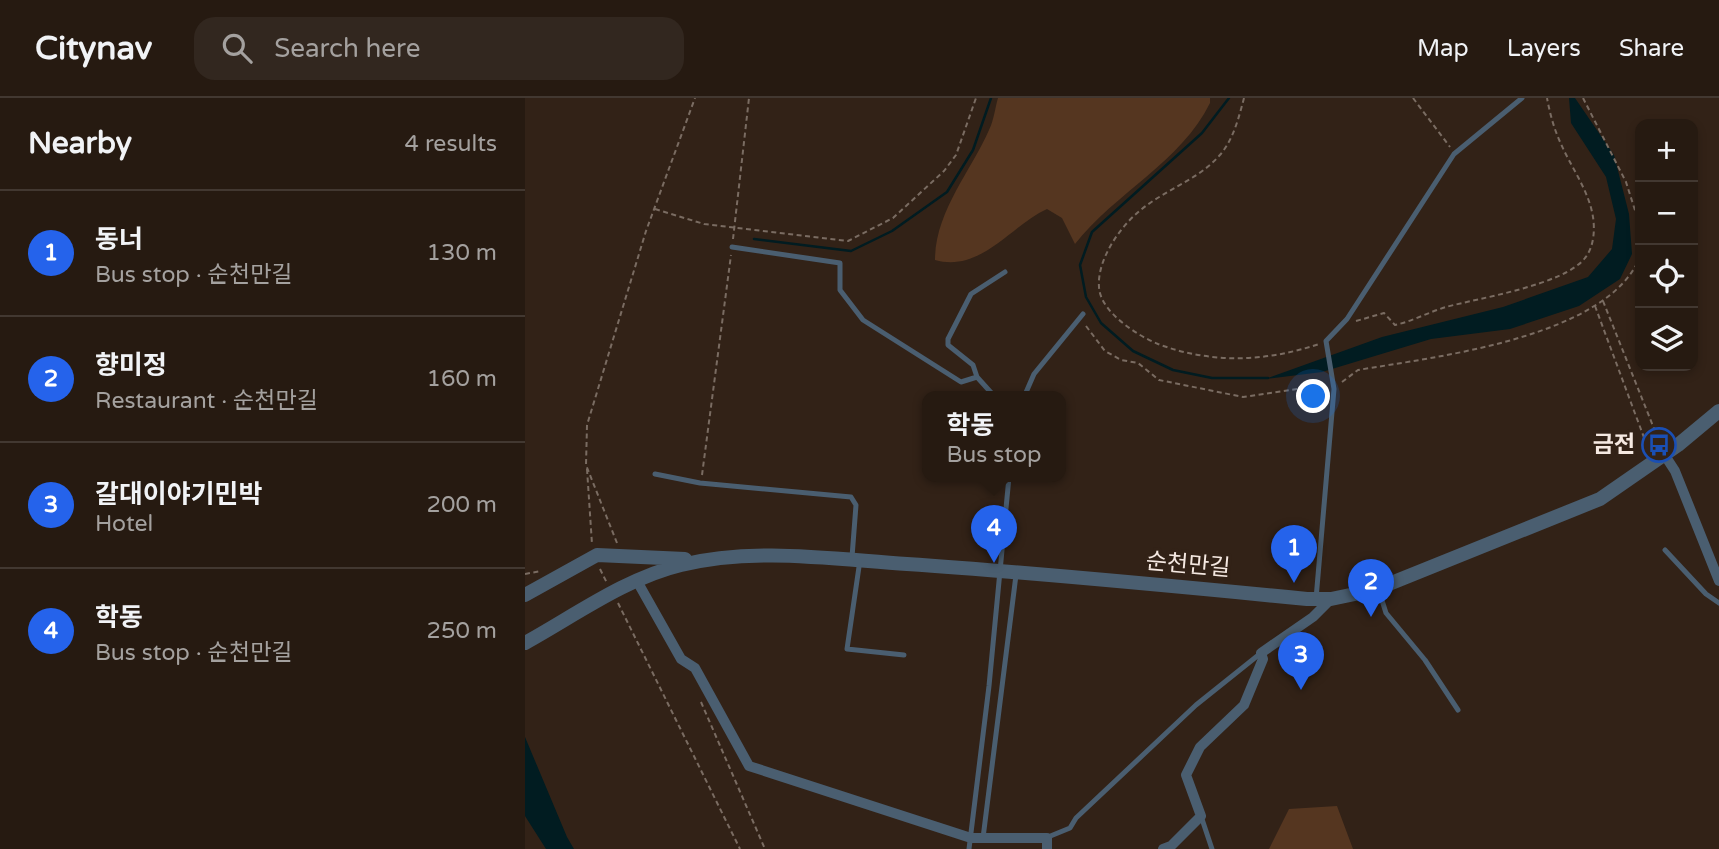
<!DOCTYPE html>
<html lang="en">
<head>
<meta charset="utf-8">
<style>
  :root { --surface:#261a11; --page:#32271f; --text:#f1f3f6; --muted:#a4a19f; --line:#423831; --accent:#2563eb }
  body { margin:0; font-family:"Varela Round","Noto Sans KR",sans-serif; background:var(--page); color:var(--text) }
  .controls { position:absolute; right:21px; top:21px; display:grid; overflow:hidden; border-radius:14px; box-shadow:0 4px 10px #0003 }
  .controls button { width:63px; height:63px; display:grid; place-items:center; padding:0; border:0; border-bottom:2px solid var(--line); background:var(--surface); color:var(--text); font:35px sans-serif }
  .you { position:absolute; left:789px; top:299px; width:24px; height:24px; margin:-18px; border:5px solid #fff; border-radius:50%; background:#1a73e8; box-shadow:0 0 0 10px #1a73e833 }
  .badge { display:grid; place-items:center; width:46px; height:46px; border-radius:50%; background:var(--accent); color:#fff; font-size:23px; font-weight:700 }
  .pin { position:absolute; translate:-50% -58px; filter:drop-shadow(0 2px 4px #0008) }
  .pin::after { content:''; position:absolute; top:37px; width:24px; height:21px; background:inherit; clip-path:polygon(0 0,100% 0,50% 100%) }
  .popup { position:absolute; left:397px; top:293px; width:144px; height:91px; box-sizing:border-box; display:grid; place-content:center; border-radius:14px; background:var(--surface); filter:drop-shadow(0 2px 5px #0005); font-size:23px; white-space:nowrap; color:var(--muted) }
  .popup b { font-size:26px; color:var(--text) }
  .popup::after { content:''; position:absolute; left:50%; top:100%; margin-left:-14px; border:14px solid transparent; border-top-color:var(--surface) }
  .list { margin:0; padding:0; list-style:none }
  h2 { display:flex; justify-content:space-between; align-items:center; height:91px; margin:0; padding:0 28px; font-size:30px }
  h2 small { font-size:23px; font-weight:400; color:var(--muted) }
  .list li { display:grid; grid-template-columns:46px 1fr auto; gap:21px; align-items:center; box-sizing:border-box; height:126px; padding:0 28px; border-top:2px solid var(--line) }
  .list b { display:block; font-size:26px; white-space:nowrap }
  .list p { margin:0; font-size:23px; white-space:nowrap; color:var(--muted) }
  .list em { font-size:23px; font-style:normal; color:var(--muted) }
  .icon { flex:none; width:38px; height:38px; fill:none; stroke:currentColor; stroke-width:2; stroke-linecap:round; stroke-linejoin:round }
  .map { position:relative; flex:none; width:1194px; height:751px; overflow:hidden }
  header { display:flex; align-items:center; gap:42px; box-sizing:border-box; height:98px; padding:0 35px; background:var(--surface); border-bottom:2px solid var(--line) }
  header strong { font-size:33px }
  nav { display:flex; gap:38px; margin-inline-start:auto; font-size:24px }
  .search { width:490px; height:63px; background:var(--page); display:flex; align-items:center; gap:18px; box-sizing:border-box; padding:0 24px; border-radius:21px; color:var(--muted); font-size:26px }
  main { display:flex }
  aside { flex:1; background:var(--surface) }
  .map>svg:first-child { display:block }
</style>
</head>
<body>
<header>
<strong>Citynav</strong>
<div class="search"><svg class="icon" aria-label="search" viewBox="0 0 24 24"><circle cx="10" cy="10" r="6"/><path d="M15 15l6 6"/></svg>Search here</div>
<nav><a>Map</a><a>Layers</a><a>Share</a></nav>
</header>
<main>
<aside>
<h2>Nearby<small>4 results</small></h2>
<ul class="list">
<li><span class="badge">1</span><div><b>동너</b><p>Bus stop · 순천만길</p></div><em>130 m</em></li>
<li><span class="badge">2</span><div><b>향미정</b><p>Restaurant · 순천만길</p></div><em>160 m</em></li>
<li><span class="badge">3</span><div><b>갈대이야기민박</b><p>Hotel</p></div><em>200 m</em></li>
<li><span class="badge">4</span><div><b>학동</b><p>Bus stop · 순천만길</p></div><em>250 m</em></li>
</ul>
</aside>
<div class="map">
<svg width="1194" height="751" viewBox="0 0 1194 751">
  <rect width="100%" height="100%" fill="#322217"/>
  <path fill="#553620" d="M 473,0 L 685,0 L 685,5 C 657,63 590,95 550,146 L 537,120 L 522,111 C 486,127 456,175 410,162 C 410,114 446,73 464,32 C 469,22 470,10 473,0 Z
    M 812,708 L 828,751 L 744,751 L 764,711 Z"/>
  <path fill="#011c21" d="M 1044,0 L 1050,0 L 1089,57 L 1104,116 L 1107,156 L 1095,181 L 1054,208 L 985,231 L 906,241 L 797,274 L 740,281 L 857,239 L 978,209 L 1063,179 L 1087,151 L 1091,121 L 1081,79 L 1046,25 Z
    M 0,639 L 42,739 L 49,751 L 21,751 L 0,718 Z"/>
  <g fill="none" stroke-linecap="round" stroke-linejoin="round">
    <path stroke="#011c21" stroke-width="2.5" d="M 704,0 L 677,35 L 567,134 L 555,167 L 561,199 L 576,225 L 608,253 L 648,272 L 687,280 L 743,280
      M 229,141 L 326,153 L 367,133 L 422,94 L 448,52 L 466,0"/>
    <path stroke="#7a6c62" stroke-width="2" stroke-dasharray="5 3.5" stroke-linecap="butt" d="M 719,0 C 714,19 708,43 694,58 C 672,83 636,93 611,116 C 593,132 572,163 574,189 C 575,214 613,238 633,246 C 687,266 740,264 794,246
      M 888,0 L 925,49
      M 1058,0 L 1101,84 L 1115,128
      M 130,111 L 179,126 L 323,143 L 368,120 L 419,73 L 431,57 L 451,0
      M 208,141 L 224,0
      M 1078,203 L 1132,338 L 1137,342
      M 1070,208 L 1124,353
      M 831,223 L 859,215 L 870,227 C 888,223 904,214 921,209 C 954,200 1039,187 1060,160 C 1069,149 1070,132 1068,119 C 1064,93 1046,69 1036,46 C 1029,31 1025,16 1022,0
      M 561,228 L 580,253 L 596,262 L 613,265 L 634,282 L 718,299 L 792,288 L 800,290
      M 817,284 L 833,272 C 909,259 1082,240 1115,159
      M 62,371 L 67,446
      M 177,377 L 206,157
      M 92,445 L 61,367 L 62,327 L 121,133 L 170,0
      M 75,471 L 82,485
      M 0,476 L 16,473
      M 93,505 L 215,751
      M 176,604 L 240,751"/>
    <path stroke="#4a5e70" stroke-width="5" d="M 207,149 L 315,165 L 315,192 L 338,222 L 436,284 L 452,279 L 470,299
      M 452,279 L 448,267 L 423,247 L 423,241 L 446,196 L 480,174
      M 499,299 L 509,276 L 558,216
      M 130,376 L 175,385 L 326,399 L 331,407 L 327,459
      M 1140,452 L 1181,496 L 1194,505
      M 335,462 L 322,551 L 379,557
      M 854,493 L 861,515 L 900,562 L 933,612
      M 791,501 L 809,291 L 801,243 L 822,221 L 929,56 L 997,0
      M 676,718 L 687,751
      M 523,739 L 545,730 L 551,720 L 671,607 L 736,555
      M 458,740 L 491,477
      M 444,751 L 464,588 L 484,379"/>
    <path stroke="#4a5e70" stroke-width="10" d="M 1139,356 L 1150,373 L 1194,483
      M 112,483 L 156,561 L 170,570 L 224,668 L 446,740 L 522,740 L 522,751
      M 638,751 L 646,748 L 676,718 L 661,677 L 675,649 L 719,607 L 738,561 L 736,555 L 788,519 L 806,501"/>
    <path stroke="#4a5e70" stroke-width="14" d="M 0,497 L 72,457 L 160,461
      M 0,545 C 49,518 101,480 156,467 C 229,449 307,461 382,466 C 515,475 649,488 782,501 L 806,501 L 849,492 L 1075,401 L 1153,347 L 1194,313"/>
  </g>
  <defs>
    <g id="bus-ring" transform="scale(1.75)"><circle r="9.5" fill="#322217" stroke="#1a4fb4" stroke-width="1.5"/><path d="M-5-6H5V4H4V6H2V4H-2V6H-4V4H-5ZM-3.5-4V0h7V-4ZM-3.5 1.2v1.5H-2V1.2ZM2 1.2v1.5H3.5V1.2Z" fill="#1a4fb4"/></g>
  </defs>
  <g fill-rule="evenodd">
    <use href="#bus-ring" x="1134" y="347"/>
  </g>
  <g text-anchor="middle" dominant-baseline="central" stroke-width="7" stroke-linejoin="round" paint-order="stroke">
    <g font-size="23" font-weight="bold" fill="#f5e9e2" stroke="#322217" text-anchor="end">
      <text x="1110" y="347">금전</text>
    </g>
    <g font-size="23" fill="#f5e9e2" stroke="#322217">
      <text transform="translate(663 467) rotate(5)">순천만길</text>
    </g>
  </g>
</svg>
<div class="controls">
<button>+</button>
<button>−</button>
<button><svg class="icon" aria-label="locate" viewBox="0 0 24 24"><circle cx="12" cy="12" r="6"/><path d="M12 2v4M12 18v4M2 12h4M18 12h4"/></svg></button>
<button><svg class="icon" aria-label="layers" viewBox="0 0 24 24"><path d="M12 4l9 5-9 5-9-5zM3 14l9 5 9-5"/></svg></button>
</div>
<div class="you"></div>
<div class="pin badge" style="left:769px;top:485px">1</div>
<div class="pin badge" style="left:846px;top:519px">2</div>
<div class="pin badge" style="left:776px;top:592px">3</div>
<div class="pin badge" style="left:469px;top:465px">4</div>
<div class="popup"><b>학동</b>Bus stop</div>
</div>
</main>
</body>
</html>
